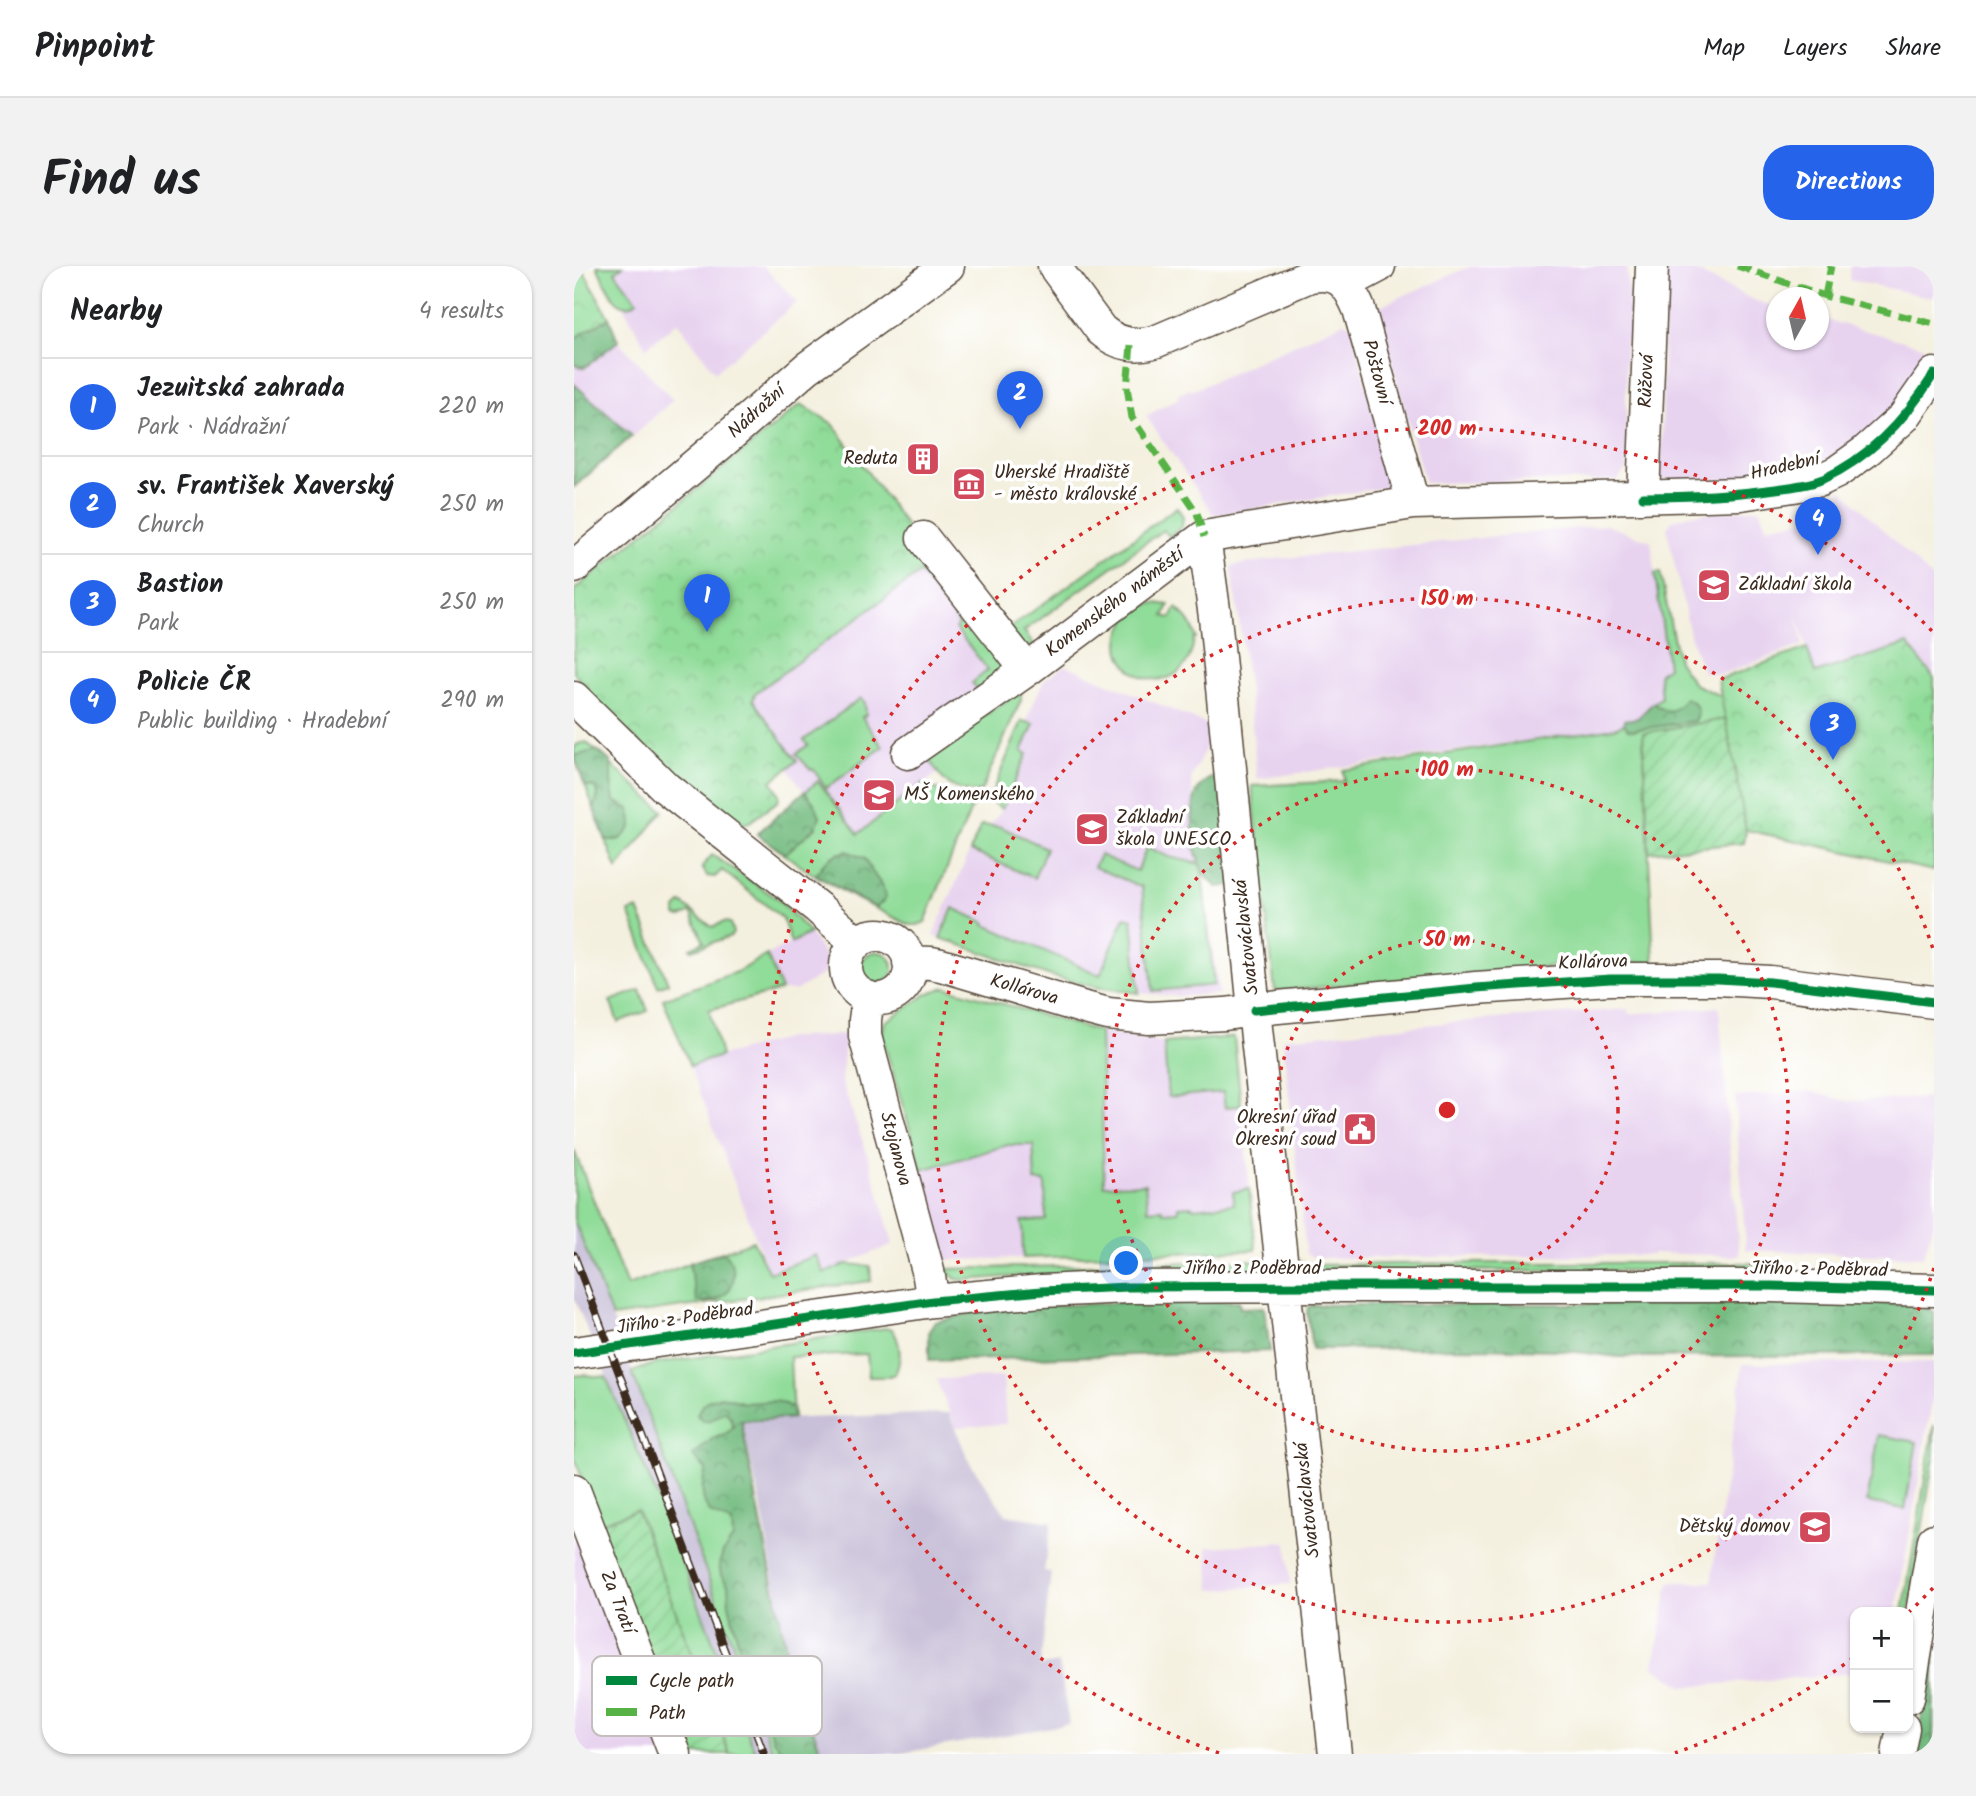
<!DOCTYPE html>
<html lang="en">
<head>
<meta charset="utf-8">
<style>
  :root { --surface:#fff; --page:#f2f2f2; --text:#202124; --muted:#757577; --line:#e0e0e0; --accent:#2563eb }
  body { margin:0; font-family:Kalam,sans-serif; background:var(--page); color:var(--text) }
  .controls { position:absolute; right:21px; bottom:21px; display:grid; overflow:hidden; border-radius:14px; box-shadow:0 2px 5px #0004 }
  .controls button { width:63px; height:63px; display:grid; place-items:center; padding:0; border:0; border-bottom:2px solid var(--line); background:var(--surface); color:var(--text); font:35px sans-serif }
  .compass { position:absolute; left:1192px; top:21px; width:63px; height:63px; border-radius:50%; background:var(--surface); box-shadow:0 2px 5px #0004; rotate:8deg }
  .you { position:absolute; left:553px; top:998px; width:24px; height:24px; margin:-18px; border:5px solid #fff; border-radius:50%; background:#1a73e8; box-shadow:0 0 0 10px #1a73e833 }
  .badge { display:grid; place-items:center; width:46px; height:46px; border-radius:50%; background:var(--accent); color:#fff; font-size:23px; font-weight:700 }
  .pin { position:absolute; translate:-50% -58px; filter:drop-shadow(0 2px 4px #0008) }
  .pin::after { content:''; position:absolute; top:37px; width:24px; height:21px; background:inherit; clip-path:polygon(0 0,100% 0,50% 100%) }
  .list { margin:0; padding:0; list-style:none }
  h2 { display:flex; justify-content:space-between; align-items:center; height:91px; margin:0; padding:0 28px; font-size:30px }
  h2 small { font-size:23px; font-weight:400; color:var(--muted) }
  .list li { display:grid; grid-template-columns:46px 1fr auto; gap:21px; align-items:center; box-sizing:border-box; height:98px; padding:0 28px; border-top:2px solid var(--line) }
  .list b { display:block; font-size:26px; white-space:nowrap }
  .list p { margin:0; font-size:23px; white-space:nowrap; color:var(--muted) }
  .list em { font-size:23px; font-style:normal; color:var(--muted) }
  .map { position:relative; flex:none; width:1360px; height:1488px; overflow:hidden; border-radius:28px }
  header { display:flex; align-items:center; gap:42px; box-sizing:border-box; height:98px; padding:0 35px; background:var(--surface); border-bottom:2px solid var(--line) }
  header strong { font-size:33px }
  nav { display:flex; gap:38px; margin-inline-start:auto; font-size:24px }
  .intro { display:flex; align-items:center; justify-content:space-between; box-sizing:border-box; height:168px; padding:0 42px }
  h1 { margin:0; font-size:49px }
  .button { padding:18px 32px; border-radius:28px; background:var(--accent); color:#fff; font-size:24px; font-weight:700 }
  main { display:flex; gap:42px; padding:0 42px }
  aside { flex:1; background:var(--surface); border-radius:28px; box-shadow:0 2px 5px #0004 }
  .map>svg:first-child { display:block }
</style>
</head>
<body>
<header>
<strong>Pinpoint</strong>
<nav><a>Map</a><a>Layers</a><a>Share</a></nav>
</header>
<div class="intro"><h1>Find us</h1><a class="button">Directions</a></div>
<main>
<aside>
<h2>Nearby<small>4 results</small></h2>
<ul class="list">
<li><span class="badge">1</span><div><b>Jezuitská zahrada</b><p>Park · Nádražní</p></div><em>220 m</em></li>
<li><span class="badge">2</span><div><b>sv. František Xaverský</b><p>Church</p></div><em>250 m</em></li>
<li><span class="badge">3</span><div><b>Bastion</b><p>Park</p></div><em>250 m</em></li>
<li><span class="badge">4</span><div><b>Policie ČR</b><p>Public building · Hradební</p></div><em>290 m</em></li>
</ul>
</aside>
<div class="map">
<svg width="1360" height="1488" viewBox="0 0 1360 1488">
  <defs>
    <pattern id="forest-crowns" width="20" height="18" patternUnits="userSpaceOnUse" patternTransform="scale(1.75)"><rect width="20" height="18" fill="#74bc81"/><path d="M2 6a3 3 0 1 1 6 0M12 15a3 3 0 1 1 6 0" fill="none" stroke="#609969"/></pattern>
    <pattern id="park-crowns" width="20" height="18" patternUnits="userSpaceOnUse" patternTransform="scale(1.75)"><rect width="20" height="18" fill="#90dc99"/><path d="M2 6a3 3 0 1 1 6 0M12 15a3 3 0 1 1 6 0" fill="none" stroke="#7dbd83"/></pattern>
    <pattern id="garden-furrows" width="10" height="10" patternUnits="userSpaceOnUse" patternTransform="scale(1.75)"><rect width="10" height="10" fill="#90dc99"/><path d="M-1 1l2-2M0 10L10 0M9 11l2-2" fill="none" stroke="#7dbd83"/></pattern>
  </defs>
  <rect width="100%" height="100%" fill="#fff"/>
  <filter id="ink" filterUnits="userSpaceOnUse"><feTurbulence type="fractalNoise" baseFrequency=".0143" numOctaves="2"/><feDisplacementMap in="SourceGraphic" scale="14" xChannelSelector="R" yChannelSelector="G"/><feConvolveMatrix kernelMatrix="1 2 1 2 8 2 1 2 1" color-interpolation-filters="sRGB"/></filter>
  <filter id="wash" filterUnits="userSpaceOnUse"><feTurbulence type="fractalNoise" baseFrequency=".00686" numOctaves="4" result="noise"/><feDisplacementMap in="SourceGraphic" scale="28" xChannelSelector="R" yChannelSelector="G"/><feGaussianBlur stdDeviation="1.57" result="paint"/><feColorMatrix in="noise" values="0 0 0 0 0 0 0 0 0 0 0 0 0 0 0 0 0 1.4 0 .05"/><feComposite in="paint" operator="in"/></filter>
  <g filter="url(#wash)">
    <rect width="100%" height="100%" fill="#f4f0df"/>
    <path fill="#e7d2ef" d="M 49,0 L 189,0 L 223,36 L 141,106 L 103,56 L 72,82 L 49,40 L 58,39 L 41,6 Z
      M 897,0 L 1053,0 L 1056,74 L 1051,75 L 1053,202 L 1044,214 L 851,217 L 809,63 L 813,60 L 804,41 Z
      M 1092,0 L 1111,0 L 1182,35 L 1202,41 L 1202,74 L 1244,74 L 1245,52 L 1348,80 L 1352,91 L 1318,145 L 1288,170 L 1258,190 L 1222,204 L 1169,213 L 1084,213 L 1088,179 L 1090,45 Z
      M 1276,0 L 1360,0 L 1360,32 L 1275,14 Z
      M 770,56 L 777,60 L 818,220 L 640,249 L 572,150 L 605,132 L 603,129 L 616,123 L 618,125 Z
      M 44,75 L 99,134 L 48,180 L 0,137 L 0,98 L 10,102 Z
      M 1267,223 L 1360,314 L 1360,412 L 1334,378 L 1241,407 L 1222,348 L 1229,379 L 1145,409 L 1129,406 L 1117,373 L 1093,263 L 1097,255 L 1115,249 L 1186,242 L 1193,261 L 1268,247 L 1266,234 Z
      M 1032,259 L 1077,275 L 1094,401 L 1088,433 L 1079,437 L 1064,453 L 1040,462 L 683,513 L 675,424 L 657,300 L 702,293 Z
      M 351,286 L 447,414 L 352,489 L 364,507 L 268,580 L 163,430 Z
      M 491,399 L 641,462 L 617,513 L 627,598 L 645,728 L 602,730 L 565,727 L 521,721 L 477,710 L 359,670 L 398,580 L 427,546 L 456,445 L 470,414 Z
      M 236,667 L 252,692 L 252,706 L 221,725 L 207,724 L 193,689 Z
      M 1145,741 L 1160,934 L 1166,990 L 1078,987 L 1078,989 L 742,992 L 732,988 L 709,772 L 906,754 L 1054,743 L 1054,748 Z
      M 526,766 L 590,777 L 660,771 L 680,964 L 532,967 Z
      M 272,768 L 267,814 L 297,899 L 319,978 L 250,1007 L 242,989 L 195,1007 L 116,800 L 147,790 L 214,772 Z
      M 1235,825 L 1273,835 L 1360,832 L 1360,957 L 1349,991 L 1172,984 L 1161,831 Z
      M 459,878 L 461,915 L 471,916 L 472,955 L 448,955 L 449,992 L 371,994 L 348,904 L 434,879 Z
      M 1360,1096 L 1360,1124 L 1322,1346 L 1281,1346 L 1281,1407 L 1110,1421 L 1080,1401 L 1095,1316 L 1137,1316 L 1169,1098 Z
      M 429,1111 L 432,1158 L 382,1161 L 362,1113 Z
      M 0,1259 L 88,1488 L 0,1488 Z
      M 713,1276 L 716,1318 L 637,1324 L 633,1281 Z"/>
    <path fill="#c8bfd8" d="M 0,954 L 29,1027 L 200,1488 L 182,1488 L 85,1235 L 0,1032 Z
      M 375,1147 L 395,1195 L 432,1249 L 478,1256 L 470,1305 L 477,1307 L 466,1400 L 485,1397 L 495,1458 L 322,1488 L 248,1488 L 215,1399 L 186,1233 L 167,1154 Z"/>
    <path fill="#90dc99" stroke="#66835c" stroke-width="2" d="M 23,0 L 49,0 L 41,6 L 63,35 C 43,53 30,14 23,0 Z
      M 603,241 L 609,251 L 608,261 L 595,270 L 589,264 L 450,365 L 461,380 L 451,381 L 433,364 Z
      M 361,296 L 431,392 L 431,403 L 408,428 L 398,417 L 414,404 L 381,362 L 385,358 L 346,307 Z
      M 1086,306 L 1104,395 L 1120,418 L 1147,430 L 1152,453 L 1069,468 L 1080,696 L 1007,698 L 701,725 L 678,520 L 770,515 L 769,504 L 1040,462 L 1064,453 L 1079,437 L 1087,432 L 1085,407 L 1094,401 L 1081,308 Z
      M 581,337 L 595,339 L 590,350 L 597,352 L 602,342 C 613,351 619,358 622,372 L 620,372 C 613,442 526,413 549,361 C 555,345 565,340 581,337 Z
      M 447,425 L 447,434 L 407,525 C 397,528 382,524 373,517 C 365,511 358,497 352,488 Z
      M 287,432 L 291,437 L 292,449 L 288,451 L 309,481 L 252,522 L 239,503 L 237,504 L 222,488 L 234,479 L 230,474 Z
      M 448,455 L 460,458 L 448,485 L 453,488 L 428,543 L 415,534 Z
      M 12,476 L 89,545 L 43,603 L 0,490 L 0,482 L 4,478 Z
      M 244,515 L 284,568 L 348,518 L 398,537 L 397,543 L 351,656 L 344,659 L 335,659 L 275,629 L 231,603 L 183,568 Z
      M 407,559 L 427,561 L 472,582 L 460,612 L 396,585 Z
      M 573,581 L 595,591 L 627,598 L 640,719 L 579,725 L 568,621 L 520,601 L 526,589 L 563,605 Z
      M 138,589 L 204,633 L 236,667 L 217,677 L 208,652 L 148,604 L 141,611 L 133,610 L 128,601 Z
      M 108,637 L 138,661 L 150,656 L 156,657 L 159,667 L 157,670 L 118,684 L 116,682 L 130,676 L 117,646 L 107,651 L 102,650 L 102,643 Z
      M 379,642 L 412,657 L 411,659 L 526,709 L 551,651 L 558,653 L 565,727 L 521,721 L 477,710 L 366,672 Z
      M 64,643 L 94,717 L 84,721 L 55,646 Z
      M287 702a16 16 0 1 1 32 0a16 16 0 1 1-32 0Z
      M 193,689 L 207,724 L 135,744 L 147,790 L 116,800 L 89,733 L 165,705 Z
      M 371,721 L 526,766 L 530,919 L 571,918 L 574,944 L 588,943 L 589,946 L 604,945 L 604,941 L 618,940 L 619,942 L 660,938 L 659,926 L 675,923 L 682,984 L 449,992 L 448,955 L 472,954 L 471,916 L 461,915 L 459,879 L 434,879 L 348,904 L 310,777 L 308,768 L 311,756 L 353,728 Z
      M 66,724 L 74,745 L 44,756 L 36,735 Z
      M 660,771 L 667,839 L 651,842 L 649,826 L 594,831 L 590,777 Z
      M 0,884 L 53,1020 L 179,975 L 195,1007 L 242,989 L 250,1007 L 272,998 L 296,1000 L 297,1015 L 38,1051 L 0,954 Z
      M 723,993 L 730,997 L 743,999 L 898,997 L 1207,997 L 1190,1001 L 1160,1004 L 735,1005 L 727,1003 L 723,997 Z
      M 693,994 L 690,1001 L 684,1004 L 662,1005 L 460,1009 L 389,1014 L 382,1013 L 372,1005 L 375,1003 Z
      M 312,1062 L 318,1063 C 327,1076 328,1094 321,1108 L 312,1111 L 295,1111 L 293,1088 L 216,1091 L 219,1152 L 167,1154 L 215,1399 L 193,1407 L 216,1401 L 248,1488 L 200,1488 L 58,1106 L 80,1098 Z
      M 8,1109 L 32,1111 L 85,1235 L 182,1488 L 156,1488 L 63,1244 L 24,1258 L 0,1190 L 0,1110 Z
      M 1360,1159 L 1360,1190 L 1334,1349 L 1334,1346 L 1329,1346 Z
      M 1305,1169 L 1343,1176 L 1331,1243 L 1293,1236 Z"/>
    <path fill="url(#forest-crowns)" stroke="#587350" stroke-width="2" d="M 35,52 L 44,75 L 10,102 L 0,98 L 0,72 Z
      M 0,118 L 58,170 L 0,221 Z
      M 1111,432 L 1118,435 C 1124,442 1126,447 1121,455 L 1059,464 L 1054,463 L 1050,458 L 1051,454 L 1064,452 L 1079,437 C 1082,439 1084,442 1088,443 C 1098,448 1106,440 1111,432 Z
      M 23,484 L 37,496 L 37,516 L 40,535 L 55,543 C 61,560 58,563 45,574 L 32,574 L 20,543 L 24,529 L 23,522 L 11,519 L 0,490 Z
      M 639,511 L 648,518 L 659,619 L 643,621 C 639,617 634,613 631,609 C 619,592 616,551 621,531 C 624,521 631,516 639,511 Z
      M 231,525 L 240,537 L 246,550 L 242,561 L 211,588 L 183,568 Z
      M 273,585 L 291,593 C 296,607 310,617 312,632 L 302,642 L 242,609 C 250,595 257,589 273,585 Z
      M 150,986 C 153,991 158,996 159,1002 C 163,1025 145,1039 123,1035 L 115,997 Z
      M 665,1035 L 666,1042 L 690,1041 L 696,1085 L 355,1095 L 355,1067 L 361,1056 L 405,1045 L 474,1040 L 560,1036 Z
      M 1303,1037 L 1353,1039 L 1354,1044 L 1360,1045 L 1360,1089 L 1045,1091 L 985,1084 L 899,1082 L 738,1083 L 733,1046 L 734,1041 L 741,1039 Z
      M 147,1130 L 171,1137 L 203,1135 L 218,1141 L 219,1152 L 167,1155 L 215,1399 L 193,1407 L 216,1401 L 248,1488 L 211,1488 L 200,1474 L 179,1412 L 173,1414 L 155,1338 L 154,1319 L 147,1309 L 145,1298 L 149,1286 L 159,1272 L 158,1257 C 152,1254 142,1251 137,1247 C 126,1236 128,1217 132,1203 L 119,1190 L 138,1173 L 153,1167 L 159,1161 L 157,1152 L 151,1145 L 137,1154 L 129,1155 L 123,1149 C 128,1135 134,1134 147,1130 Z
      M 1360,1379 L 1359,1488 L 1341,1488 Z"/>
    <path fill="url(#park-crowns)" stroke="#66835c" stroke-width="2" d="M 0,0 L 7,0 L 35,52 L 0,72 Z
      M 227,138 L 259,158 L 351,286 L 361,296 L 181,427 L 179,434 L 223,495 L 197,515 C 202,522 207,527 204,535 L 174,557 L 159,558 L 121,530 L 27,440 L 0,407 L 0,324 Z
      M 1334,378 L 1360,412 L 1360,605 L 1172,564 L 1144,414 L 1233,382 L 1241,407 Z"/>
    <path fill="url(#garden-furrows)" stroke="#66835c" stroke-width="2" d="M 1152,453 L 1172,564 L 1170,577 L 1075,586 L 1069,467 Z
      M 63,1244 L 156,1488 L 112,1488 L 24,1258 Z"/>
  </g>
  <g filter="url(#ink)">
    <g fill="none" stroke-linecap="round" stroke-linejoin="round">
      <g stroke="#57483b" stroke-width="35">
        <path id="minor" d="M 480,0 L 527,64 C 543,78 562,82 583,75 L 736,10 C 765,5 774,17 785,43 L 839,237
          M 771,18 L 805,0
          M 1069,231 L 1078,0
          M 630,271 L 641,351 L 680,744 L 761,1488
          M 349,272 L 453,404
          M 0,301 L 146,178 L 233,102 L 374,0
          M 0,432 L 92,522 L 244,642 L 283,677
          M 334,487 L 453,404 L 630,271 L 839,237 L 1167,228 L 1226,219 L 1246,214 L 1263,206 L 1291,186 L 1330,151 L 1360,108
          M272 701a32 32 0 1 1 64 0a32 32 0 1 1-64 0Z
          M 335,696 L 357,697 L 367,699 L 511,742 L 534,748 L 575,752 L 651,748 L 704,741 L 902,722 L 1036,713 L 1144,713 L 1196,716 L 1360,736
          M 294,731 L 291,754 L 291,770 L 354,1005 L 359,1035
          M 0,1087 L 359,1035 L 468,1025 L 554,1021 L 750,1020 L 1198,1020 L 1360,1024
          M 0,1224 L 101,1488
          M 1334,1432 L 1360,1274
          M 1324,1488 L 1329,1462"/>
      </g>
      <use href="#minor" stroke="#fff" stroke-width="32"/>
      <g stroke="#3b2a1e" stroke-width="8">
        <path id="rail" d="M 0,989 L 190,1488"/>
      </g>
      <use href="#rail" stroke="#fff" stroke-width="5" stroke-dasharray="16" stroke-linecap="butt"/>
      <path stroke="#57b245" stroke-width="7" stroke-dasharray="14 7" stroke-linecap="butt" d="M 1163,0 L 1251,30 L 1360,58
        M 1251,30 L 1257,0
        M 557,79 L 553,121 L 558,152 L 623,247 L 630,271"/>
      <g stroke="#fff" stroke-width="13">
        <path id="cycleway" d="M 1069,231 C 1114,231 1158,229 1202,223 C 1218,221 1235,219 1249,213 C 1297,191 1333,151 1360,108
          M 680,744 L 902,722 L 1036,713 L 1144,713 L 1196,716 L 1360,736
          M 0,1087 L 359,1035 L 468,1025 L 554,1021 L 750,1020 L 1198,1020 L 1360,1024"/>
      </g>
      <use href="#cycleway" stroke="#00873e" stroke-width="9"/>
    </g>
  </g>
  <g fill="none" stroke="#d62828" stroke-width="3.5" stroke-dasharray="3.5 7">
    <circle cx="873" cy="844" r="171"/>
    <circle cx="873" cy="844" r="341"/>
    <path d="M1360 1002A512 512 0 1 1 1360 686"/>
    <path d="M1359 1322A682 682 0 0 1 1334 1347M1279 1392A682 682 0 0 1 1101 1487M645 1487A682 682 0 1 1 1359 366"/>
  </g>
  <defs>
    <g id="building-square" transform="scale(1.75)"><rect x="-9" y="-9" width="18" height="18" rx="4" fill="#d1495b" stroke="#fff"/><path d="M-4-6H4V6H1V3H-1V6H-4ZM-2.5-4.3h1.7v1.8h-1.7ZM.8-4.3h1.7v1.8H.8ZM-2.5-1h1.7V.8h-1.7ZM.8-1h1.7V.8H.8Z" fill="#fff"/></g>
    <g id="museum-square" transform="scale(1.75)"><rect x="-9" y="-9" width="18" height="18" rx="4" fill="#d1495b" stroke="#fff"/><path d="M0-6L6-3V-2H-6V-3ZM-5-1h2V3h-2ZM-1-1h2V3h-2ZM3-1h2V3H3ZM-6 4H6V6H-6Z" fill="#fff"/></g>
    <g id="school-square" transform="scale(1.75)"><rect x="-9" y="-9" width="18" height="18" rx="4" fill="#d1495b" stroke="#fff"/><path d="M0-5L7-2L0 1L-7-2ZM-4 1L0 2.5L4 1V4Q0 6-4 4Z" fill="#fff"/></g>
    <g id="civic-square" transform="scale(1.75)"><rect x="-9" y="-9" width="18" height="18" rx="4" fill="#d1495b" stroke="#fff"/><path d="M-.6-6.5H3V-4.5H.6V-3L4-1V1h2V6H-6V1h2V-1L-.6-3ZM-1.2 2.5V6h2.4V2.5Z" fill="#fff"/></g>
  </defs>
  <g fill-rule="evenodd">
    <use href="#building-square" x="349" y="193"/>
    <use href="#museum-square" x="395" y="218"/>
    <use href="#school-square" x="1140" y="319"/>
    <use href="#school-square" x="305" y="529"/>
    <use href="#school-square" x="518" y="563"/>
    <use href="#civic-square" x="786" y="863"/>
    <use href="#school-square" x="1241" y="1261"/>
  </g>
  <g text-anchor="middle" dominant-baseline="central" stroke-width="7" stroke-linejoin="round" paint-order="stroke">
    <g font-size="19" fill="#3b2a1e" stroke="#fff">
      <text transform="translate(802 106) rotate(75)">Poštovní</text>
      <text transform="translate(1073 115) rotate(-88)">Růžová</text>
      <text transform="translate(183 146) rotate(-42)">Nádražní</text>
      <text transform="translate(1211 201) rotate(-13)">Hradební</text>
      <text transform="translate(541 337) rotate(-37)">Komenského náměstí</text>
      <text transform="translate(673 671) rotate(-96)">Svatováclavská</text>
      <text transform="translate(1019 697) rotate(-2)">Kollárova</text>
      <text transform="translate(450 724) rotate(16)">Kollárova</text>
      <text transform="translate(321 883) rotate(75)">Stojanova</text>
      <text x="678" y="1003">Jiřího z Poděbrad</text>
      <text transform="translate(1245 1004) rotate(1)">Jiřího z Poděbrad</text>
      <text transform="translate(111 1053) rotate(-8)">Jiřího z Poděbrad</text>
      <text transform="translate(734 1234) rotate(-96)">Svatováclavská</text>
      <text transform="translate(43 1336) rotate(69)">Za Tratí</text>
    </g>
    <g font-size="19" fill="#3b2a1e" stroke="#fff" text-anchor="start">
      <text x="324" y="193" text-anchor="end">Reduta</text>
      <text x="420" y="207">Uherské Hradiště<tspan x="420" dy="22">- město královské</tspan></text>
      <text x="1164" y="319">Základní škola</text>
      <text x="330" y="529">MŠ Komenského</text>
      <text x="542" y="552">Základní<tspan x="542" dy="22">škola UNESCO</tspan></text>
      <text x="762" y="852" text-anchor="end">Okresní úřad<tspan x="762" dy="22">Okresní soud</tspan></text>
      <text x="1216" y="1261" text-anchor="end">Dětský domov</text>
    </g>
  </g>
  <rect x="18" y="1390" width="230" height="80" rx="10" fill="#fff" stroke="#c4bfbc" stroke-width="2"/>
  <rect x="32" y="1410" width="31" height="9" fill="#00873e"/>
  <rect x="32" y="1442" width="31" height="8" fill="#57b245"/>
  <g font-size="19" fill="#3b2a1e">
    <text x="75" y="1421">Cycle path</text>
    <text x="75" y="1453">Path</text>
  </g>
  <circle cx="873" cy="844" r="10" fill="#d62828" stroke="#fff" stroke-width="3.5"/>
  <g font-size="21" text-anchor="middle" font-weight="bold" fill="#d62828" stroke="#fff" stroke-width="7" stroke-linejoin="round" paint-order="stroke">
    <text x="873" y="169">200 m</text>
    <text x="873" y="339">150 m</text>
    <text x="873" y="510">100 m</text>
    <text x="873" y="680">50 m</text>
  </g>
</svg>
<div class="controls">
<button>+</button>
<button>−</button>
</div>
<svg class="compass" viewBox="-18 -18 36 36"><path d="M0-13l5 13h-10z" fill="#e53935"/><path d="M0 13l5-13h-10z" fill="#757577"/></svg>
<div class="you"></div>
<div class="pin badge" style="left:133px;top:366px">1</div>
<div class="pin badge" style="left:446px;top:163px">2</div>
<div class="pin badge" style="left:1259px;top:494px">3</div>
<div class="pin badge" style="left:1244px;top:289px">4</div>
</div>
</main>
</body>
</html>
